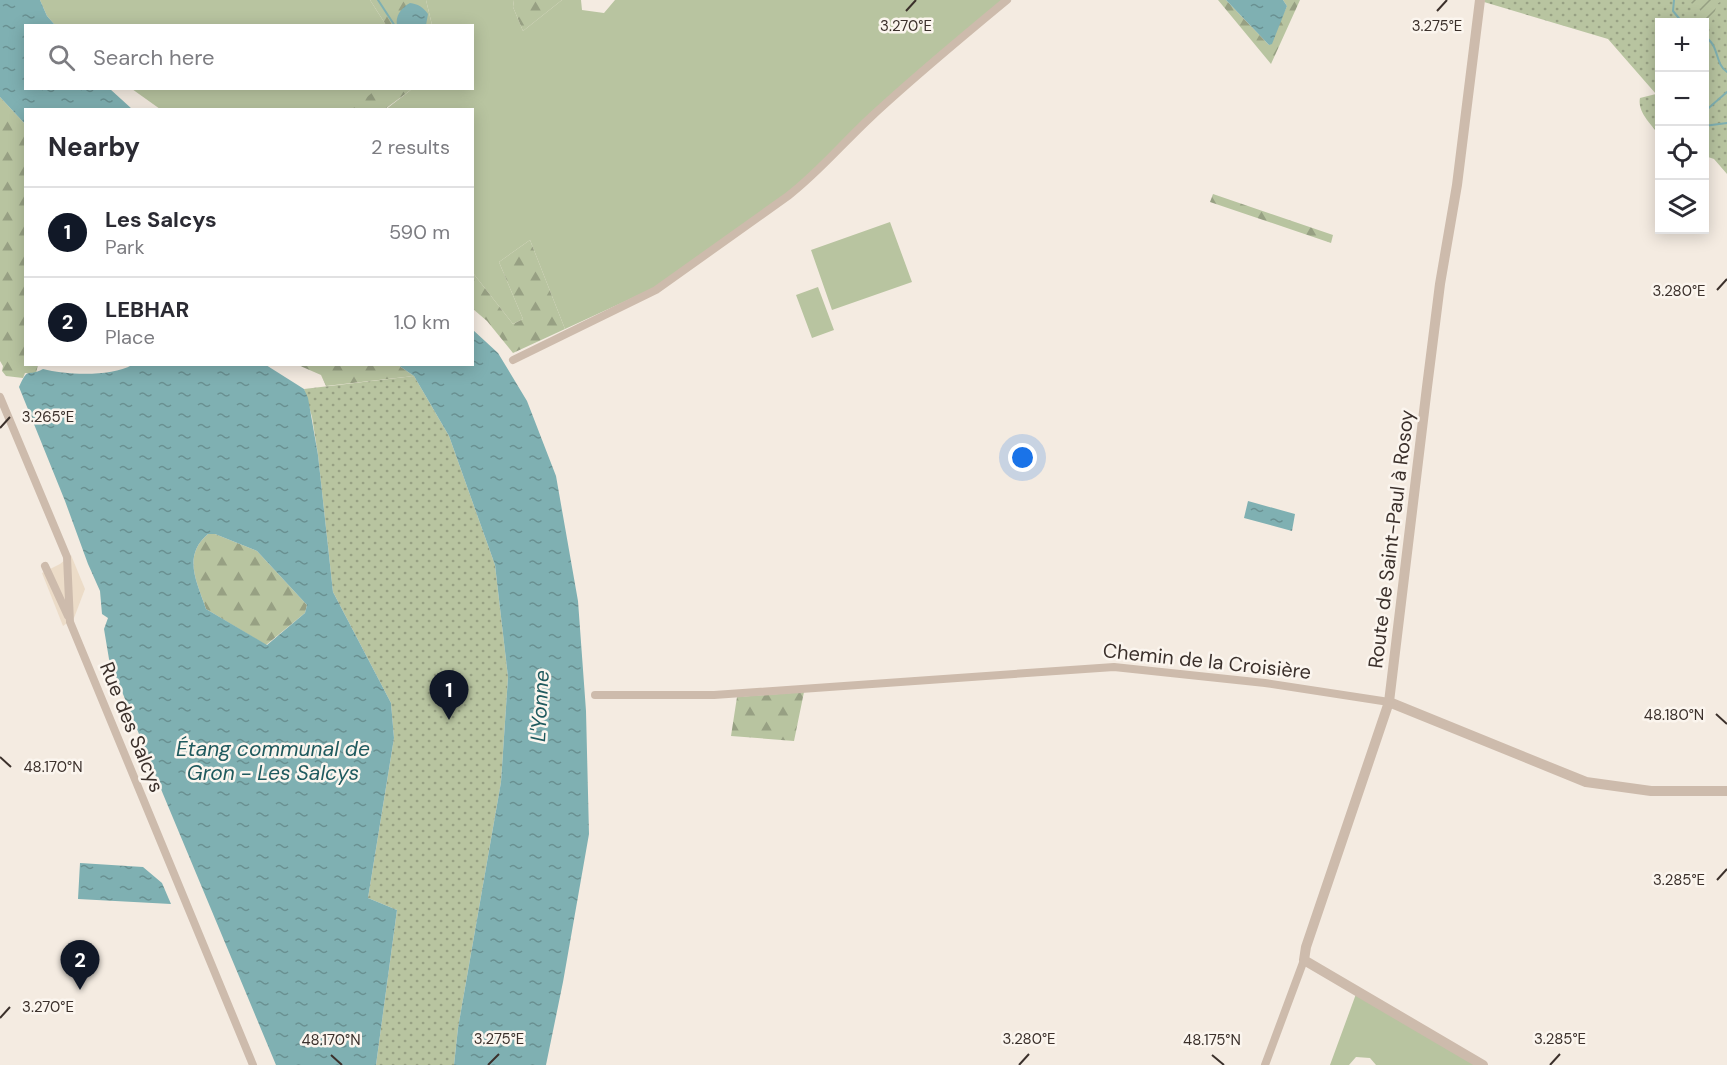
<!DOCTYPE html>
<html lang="en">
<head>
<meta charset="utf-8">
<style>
  :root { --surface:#fff; --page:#f2f2f3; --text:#2b2b33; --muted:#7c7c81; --line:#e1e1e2; --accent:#111827 }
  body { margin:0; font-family:"DM Sans",sans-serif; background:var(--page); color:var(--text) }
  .controls { position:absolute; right:18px; top:18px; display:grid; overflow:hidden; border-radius:0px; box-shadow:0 3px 15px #0003 }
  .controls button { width:54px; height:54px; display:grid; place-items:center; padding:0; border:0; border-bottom:2px solid var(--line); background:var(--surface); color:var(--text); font:30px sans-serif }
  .you { position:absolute; left:1023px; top:458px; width:21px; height:21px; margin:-15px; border:4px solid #fff; border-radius:50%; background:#1a73e8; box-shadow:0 0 0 9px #1a73e833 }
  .badge { display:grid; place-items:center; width:39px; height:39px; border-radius:50%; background:var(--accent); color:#fff; font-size:20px; font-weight:700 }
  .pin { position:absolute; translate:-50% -50px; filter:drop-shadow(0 2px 3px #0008) }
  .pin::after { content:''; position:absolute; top:32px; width:21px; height:18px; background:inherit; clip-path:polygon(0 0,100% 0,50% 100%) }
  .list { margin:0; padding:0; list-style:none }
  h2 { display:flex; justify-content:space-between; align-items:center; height:78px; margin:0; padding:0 24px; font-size:26px }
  h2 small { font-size:20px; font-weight:400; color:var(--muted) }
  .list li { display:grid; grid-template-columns:39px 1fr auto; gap:18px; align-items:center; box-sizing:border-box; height:90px; padding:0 24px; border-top:2px solid var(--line) }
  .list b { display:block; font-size:22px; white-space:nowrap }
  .list p { margin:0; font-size:20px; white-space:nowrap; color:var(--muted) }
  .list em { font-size:20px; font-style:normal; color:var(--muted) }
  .icon { flex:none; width:33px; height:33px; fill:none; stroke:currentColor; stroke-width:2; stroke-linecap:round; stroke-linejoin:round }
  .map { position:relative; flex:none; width:1727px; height:1065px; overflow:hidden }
  .search { position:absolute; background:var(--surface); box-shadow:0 3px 15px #0003; left:24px; top:24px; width:450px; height:66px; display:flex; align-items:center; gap:15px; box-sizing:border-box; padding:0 21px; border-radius:0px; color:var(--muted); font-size:22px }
  .panel { position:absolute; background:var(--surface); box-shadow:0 3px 15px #0003; left:24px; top:108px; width:450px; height:258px; border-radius:0px }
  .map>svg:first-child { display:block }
</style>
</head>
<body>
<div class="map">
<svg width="1727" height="1065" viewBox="0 0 1727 1065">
  <defs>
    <pattern id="forest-firs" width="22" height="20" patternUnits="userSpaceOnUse" patternTransform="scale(1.5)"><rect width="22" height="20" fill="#b8c4a0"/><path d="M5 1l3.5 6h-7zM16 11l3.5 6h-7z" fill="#97a083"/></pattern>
    <pattern id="park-dots" width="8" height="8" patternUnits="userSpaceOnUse" patternTransform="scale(1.5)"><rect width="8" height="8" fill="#b8c4a0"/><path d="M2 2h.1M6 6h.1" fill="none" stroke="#97a083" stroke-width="1.8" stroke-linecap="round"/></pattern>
    <pattern id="garden-furrows" width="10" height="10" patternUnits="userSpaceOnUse" patternTransform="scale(1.5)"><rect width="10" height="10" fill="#b8c4a0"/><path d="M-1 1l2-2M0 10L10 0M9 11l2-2" fill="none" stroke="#97a083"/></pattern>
    <pattern id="water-ripples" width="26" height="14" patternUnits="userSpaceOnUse" patternTransform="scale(1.5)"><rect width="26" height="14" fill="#7fb0b2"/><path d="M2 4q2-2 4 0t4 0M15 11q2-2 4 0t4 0" fill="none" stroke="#699091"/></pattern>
  </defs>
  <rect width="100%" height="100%" fill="#f4ebe1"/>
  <path fill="#b8c4a0" d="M 40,0 L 370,0 L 386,25 L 55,25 L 47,16 Z
    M 426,0 L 514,0 L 513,7 L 523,31 L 562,0 L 581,0 L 582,10 L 604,13 L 615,0 L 1003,0 L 802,183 L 656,287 L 565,329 L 530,240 L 499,262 L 523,319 L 513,324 L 473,273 L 472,110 L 385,110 L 412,89 L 472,88 L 472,26 L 432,25 Z
    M 132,89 L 378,89 L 352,110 L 160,109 Z
    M 890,222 L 912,282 L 832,310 L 811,250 Z
    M 818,287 L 834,330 L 812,338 L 796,295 Z
    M 1356,994 L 1482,1065 L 1376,1065 L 1370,1058 L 1356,1057 L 1349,1065 L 1330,1065 Z"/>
  <path fill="url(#forest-firs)" d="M 370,0 L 426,0 L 432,25 L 386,25 Z
    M 514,0 L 562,0 L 523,31 L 513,7 Z
    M 1218,0 L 1226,0 L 1269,45 L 1287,6 L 1283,0 L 1300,0 L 1271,64 Z
    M 378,88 L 412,88 L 412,89 L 385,109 L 352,109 Z
    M 0,97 L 25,124 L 26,364 L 38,365 L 36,373 L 25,373 L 23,378 L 6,376 L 2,371 L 3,366 L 0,361 Z
    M 1213,194 L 1333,235 L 1331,243 L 1210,202 Z
    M 530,240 L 565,329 L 513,353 L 487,321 L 473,309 L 473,273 L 513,324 L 523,319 L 499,262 Z
    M 298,365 L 398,365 L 414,376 L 326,386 L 321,375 Z
    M 208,534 L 215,534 L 257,551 L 307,605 L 305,613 L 266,645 L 206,609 C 197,582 182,556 208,534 Z
    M 804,692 L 794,741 L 731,736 L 737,697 Z"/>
  <path fill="url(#park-dots)" d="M 1485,0 L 1727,0 L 1727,174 L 1714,159 L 1705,156 L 1704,22 L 1660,22 L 1659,135 C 1652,125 1637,112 1640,98 L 1656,94 L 1608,39 L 1484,2 Z
    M 414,376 L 449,436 L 495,565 L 508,677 L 501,782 L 458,1028 L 454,1065 L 376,1065 L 397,910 L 368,898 L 394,738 L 391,703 L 333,592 L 318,455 L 312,417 L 304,389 Z"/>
  <path fill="url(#garden-furrows)" d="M 1685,0 L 1723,0 L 1717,4 L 1709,32 L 1699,7 Z"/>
  <path fill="#ecdcc8" d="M 71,555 L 85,589 L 74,618 L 63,626 L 42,573 L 60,564 Z"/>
  <path fill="url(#water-ripples)" fill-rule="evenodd" d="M 0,0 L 40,0 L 47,16 L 55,25 L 26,26 L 26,88 L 110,89 L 132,109 L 26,110 L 25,124 L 0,97 Z
    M 1226,0 L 1283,0 L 1287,6 L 1272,44 L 1269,45 Z
    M 410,3 C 418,4 423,7 428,14 L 426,25 L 397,25 C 395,16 402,7 410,3 Z
    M 473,330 L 498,353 L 527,401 L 556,476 L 578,601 L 586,711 L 589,834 L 563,982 L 546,1065 L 454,1065 L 458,1028 L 501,782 L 508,677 L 495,565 L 449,436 L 414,376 L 398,365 L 472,364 Z
    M 132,365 L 266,365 L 304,389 L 308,398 L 318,455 L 333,592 L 391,703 L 394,738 L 368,898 L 397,910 L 376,1065 L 276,1065 L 163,794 L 109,659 L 104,629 L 108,618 L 102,614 L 100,591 L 88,564 L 65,501 L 19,387 C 29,365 26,378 43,369 C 66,375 111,377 132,365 ZM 208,534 L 215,534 L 257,551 L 307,605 L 305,613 L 267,645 L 206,609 C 197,582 182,556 208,534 Z
    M 1248,501 L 1295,514 L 1292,531 L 1244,518 Z
    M 80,863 L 143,867 L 162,883 L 171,904 L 78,899 Z"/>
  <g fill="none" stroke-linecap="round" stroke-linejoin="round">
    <path stroke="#7fb0b2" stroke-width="2" d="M 378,0 L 395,26
      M 1674,0 L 1673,11 L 1682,22
      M 1704,36 C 1720,45 1714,63 1727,72
      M 1704,112 L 1727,92
      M 1704,126 L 1727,123"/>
    <path stroke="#cdbbac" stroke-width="8" d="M 513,360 L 656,290 L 788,196 C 818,173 843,143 871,117 C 915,76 961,38 1007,0
      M 0,397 L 67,557 L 70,622 L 253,1065
      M 45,566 L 68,616
      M 595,695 L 714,695 L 1114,667 L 1265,683 L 1389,702
      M 1265,1065 L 1304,960"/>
    <path stroke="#cdbbac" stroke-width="10" d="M 1480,0 L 1457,185 L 1440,284 L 1427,387 L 1389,702 L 1306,947 L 1304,960 L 1483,1065
      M 1389,702 L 1586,782 L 1651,791 L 1727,791"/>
  </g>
  <path fill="none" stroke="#3b302b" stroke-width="2" d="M 906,11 L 916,0M 1437,11 L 1447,0M 1717,290 L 1727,279M 0,428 L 10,417M 1716,714 L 1727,724M 0,757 L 11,767M 1717,880 L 1727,869M 0,1018 L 10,1007M 331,1055 L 342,1065M 1212,1055 L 1224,1065M 488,1065 L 499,1054M 1019,1065 L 1029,1054M 1550,1065 L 1560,1054"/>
  <g text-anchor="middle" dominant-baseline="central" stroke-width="5" stroke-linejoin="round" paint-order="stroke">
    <g font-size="20" fill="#3b302b" stroke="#fbf5ee">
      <text transform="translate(1391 539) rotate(-83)">Route de Saint-Paul à Rosoy</text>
      <text transform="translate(1207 661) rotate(6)">Chemin de la Croisière</text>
      <text transform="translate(132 727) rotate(68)">Rue des Salcys</text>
    </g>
    <g font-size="21" font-style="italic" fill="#1f5a5e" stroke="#fbf5ee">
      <text transform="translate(540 706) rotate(-87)">L'Yonne</text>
      <text x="273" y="749">Étang communal de<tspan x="273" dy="24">Gron - Les Salcys</tspan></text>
    </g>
  </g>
  <g font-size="15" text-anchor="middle" fill="#3b302b" stroke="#fbf5ee" stroke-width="5" stroke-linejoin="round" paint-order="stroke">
    <text x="906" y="31">3.270°E</text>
    <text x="1437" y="31">3.275°E</text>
    <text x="1679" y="296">3.280°E</text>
    <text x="48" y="422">3.265°E</text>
    <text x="1674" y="720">48.180°N</text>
    <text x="53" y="772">48.170°N</text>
    <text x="1679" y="885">3.285°E</text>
    <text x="48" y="1012">3.270°E</text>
    <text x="499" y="1044">3.275°E</text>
    <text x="1029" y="1044">3.280°E</text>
    <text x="1560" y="1044">3.285°E</text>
    <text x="331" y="1045">48.170°N</text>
    <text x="1212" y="1045">48.175°N</text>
  </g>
</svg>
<div class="controls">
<button>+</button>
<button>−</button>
<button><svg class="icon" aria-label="locate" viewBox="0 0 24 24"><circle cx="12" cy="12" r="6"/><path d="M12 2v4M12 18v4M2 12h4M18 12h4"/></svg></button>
<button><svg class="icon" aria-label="layers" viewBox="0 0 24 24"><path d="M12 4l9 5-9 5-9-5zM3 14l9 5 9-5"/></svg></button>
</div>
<div class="you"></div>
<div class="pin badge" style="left:449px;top:720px">1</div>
<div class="pin badge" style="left:80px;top:990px">2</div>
<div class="search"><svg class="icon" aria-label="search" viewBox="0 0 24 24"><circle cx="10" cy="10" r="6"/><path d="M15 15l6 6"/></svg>Search here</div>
<section class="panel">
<h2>Nearby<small>2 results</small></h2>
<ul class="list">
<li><span class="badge">1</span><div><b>Les Salcys</b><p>Park</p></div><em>590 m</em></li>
<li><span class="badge">2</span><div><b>LEBHAR</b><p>Place</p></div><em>1.0 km</em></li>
</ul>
</section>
</div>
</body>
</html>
